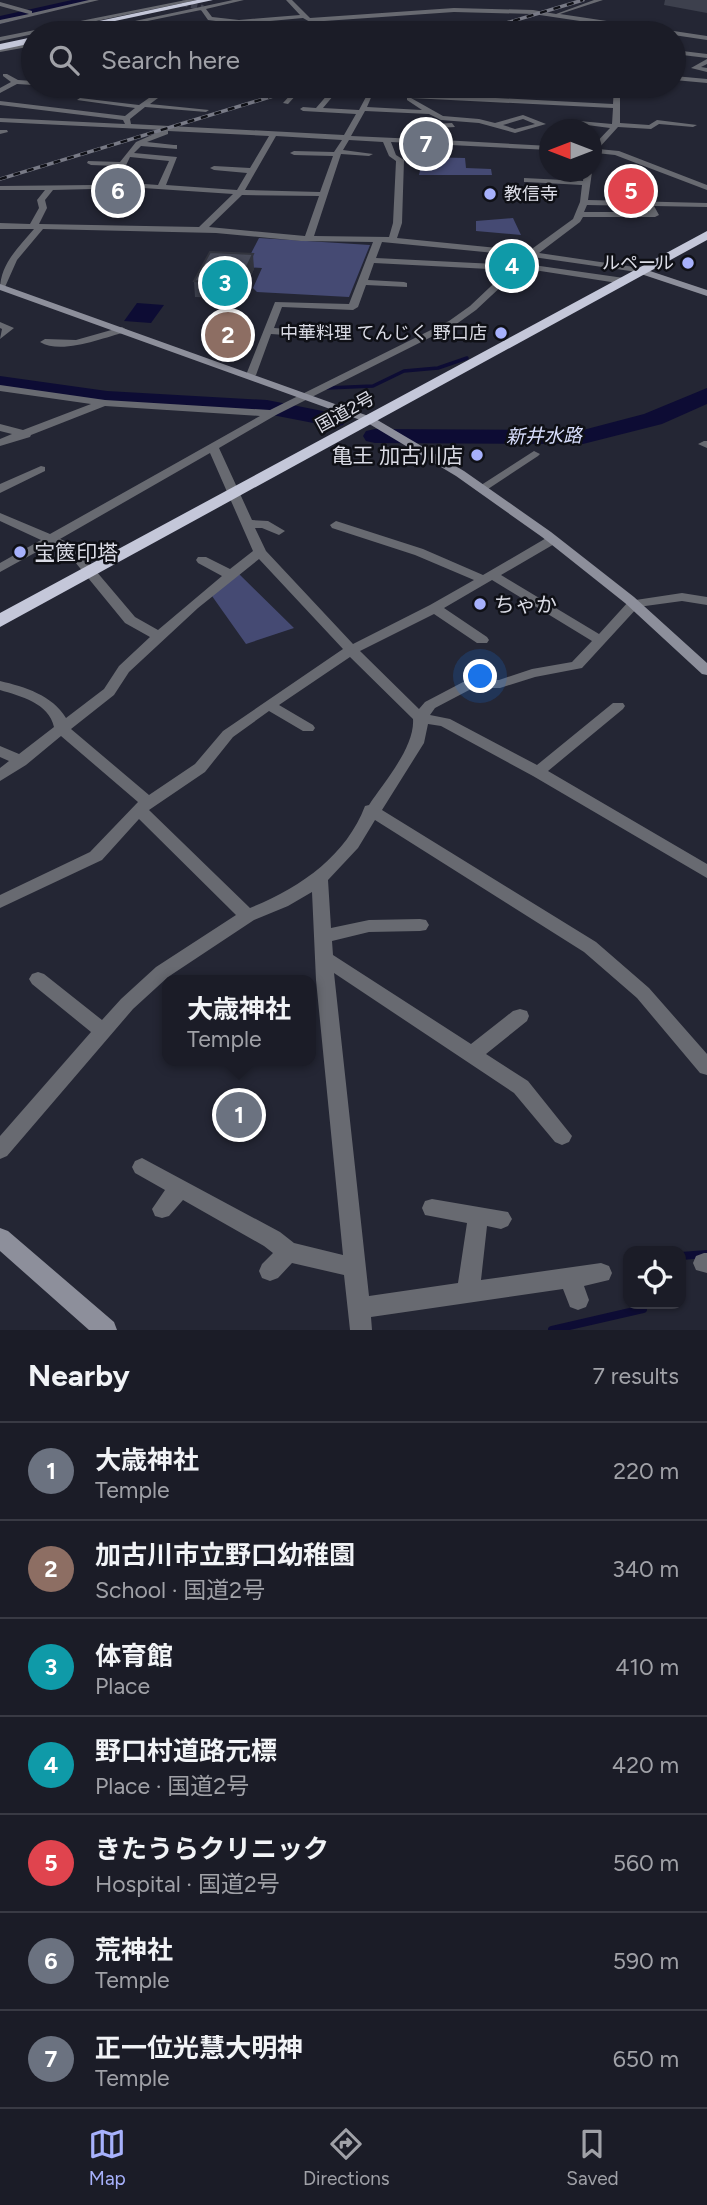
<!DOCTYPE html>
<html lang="en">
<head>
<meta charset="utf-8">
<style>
  :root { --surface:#1b1c27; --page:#24252f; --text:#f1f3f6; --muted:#a0a1a7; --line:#393a44; --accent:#a7b1fc }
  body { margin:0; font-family:Figtree,"Noto Sans JP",sans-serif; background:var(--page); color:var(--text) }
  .controls { position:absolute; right:21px; bottom:21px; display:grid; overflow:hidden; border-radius:14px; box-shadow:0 2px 5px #0004 }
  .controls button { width:63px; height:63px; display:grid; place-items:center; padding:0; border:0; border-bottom:2px solid var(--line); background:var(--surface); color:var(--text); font:35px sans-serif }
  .compass { position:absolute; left:539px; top:119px; width:63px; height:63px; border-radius:50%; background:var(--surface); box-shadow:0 2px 5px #0004; rotate:270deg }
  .you { position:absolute; left:481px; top:677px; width:24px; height:24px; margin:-18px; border:5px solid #fff; border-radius:50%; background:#1a73e8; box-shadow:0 0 0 10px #1a73e833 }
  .badge { display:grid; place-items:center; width:46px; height:46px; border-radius:50%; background:var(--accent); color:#fff; font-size:23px; font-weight:700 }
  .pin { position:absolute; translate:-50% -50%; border:4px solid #fff; box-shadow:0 2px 7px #0006 }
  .popup { position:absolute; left:162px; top:975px; width:154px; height:91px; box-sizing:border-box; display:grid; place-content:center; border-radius:14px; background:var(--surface); filter:drop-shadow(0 2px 5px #0005); font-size:23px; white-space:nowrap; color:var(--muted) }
  .popup b { font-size:26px; color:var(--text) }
  .popup::after { content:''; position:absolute; left:50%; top:100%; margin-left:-14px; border:14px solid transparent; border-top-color:var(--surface) }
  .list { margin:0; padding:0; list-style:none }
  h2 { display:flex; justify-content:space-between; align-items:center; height:91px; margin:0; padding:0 28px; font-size:30px }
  h2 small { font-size:23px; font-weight:400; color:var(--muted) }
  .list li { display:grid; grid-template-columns:46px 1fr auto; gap:21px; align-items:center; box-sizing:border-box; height:98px; padding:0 28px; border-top:2px solid var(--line) }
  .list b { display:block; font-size:26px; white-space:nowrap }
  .list p { margin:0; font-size:23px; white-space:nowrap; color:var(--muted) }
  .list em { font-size:23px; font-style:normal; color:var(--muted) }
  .icon { flex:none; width:38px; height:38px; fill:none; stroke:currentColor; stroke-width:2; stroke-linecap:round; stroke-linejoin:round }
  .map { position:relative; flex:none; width:707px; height:1330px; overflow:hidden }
  .search { position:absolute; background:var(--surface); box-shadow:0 2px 5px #0004; left:21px; right:21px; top:21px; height:77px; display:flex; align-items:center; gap:18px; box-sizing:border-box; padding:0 24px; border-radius:38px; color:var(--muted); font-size:26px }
  .sheet { height:777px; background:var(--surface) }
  nav { display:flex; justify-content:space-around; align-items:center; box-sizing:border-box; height:98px; border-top:2px solid var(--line); background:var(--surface); font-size:19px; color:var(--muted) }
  nav a { display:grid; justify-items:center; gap:4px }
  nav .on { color:var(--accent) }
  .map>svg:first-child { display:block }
</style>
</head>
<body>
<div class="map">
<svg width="707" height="1330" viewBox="0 0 707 1330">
  <rect width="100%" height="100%" fill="#242634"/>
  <path fill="#454a73" d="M 423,157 L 465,158 L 466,168 L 491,169 L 492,175 L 419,175 Z
    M 513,218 L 521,235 L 476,231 L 476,221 Z
    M 259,238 L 370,245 L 349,297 L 257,292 L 253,288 L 262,268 L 244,267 Z
    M 238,573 L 294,628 L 246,644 L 212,596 Z"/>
  <path fill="#0d0c34" d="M 137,303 L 164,305 L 151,323 L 124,321 Z"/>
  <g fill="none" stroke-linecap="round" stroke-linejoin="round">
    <path stroke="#0d0c34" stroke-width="3.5" d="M 327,388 L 373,386 L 404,371 L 438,368 L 467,358"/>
    <path stroke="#0d0c34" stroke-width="8" d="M 681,1256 L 707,1254
      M 552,1330 L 643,1309 L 642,1304"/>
    <path fill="#0d0c34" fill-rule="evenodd" d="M 72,0 L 95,0 L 0,24 L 0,16 Z
      M 0,376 L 107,391 L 267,400 L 343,415 L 346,420 L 343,425 L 334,427 L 267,414 L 107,405 L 0,390 Z
      M 707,388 L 707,404 L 662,424 L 583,444 L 375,443 L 366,441 L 363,436 L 366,431 L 375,429 L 583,430 L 644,414 Z"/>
    <path stroke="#3f414f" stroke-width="6" stroke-dasharray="6 3.5" stroke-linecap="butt" d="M 182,3 L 203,8"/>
    <path fill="#686a71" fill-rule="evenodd" d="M 89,0 L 99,0 L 0,24 L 0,20 L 29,14 L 0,6 L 0,2 L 32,11 L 32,13 Z
      M 186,0 L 197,0 L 0,41 L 0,37 Z
      M 233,0 L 244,0 L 206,9 L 212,17 L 239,20 L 300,15 L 286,0 L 292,0 L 310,18 L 454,8 L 533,10 L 556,14 L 594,0 L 603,0 L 560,14 L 707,36 L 707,40 L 533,14 L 454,12 L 310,22 L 303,18 L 239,24 L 208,20 L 201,10 L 89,33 L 79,33 Z
      M 442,24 L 444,27 L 253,33 L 185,33 Z
      M 33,42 L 33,46 L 0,52 L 0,48 Z
      M 674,50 L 707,54 L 707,58 L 674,54 Z
      M 707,59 L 707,64 L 701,67 L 707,68 L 707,72 L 691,68 Z
      M 3,74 L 7,74 L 18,80 L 33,81 L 33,85 L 17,84 L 0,93 L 0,88 L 11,82 L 3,76 Z
      M 674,76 L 707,79 L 707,83 L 674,80 Z
      M 59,86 L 161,89 L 166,86 L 188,87 L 190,90 L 170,89 L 150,104 L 209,110 L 206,112 L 145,107 L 130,119 L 131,124 L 344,135 L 356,114 L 303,111 L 300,109 L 303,107 L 316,108 L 335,86 L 361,86 L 373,93 L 367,107 L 422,110 L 407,100 L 407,97 L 398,95 L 401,93 L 613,104 L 614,86 L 620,86 L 620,123 L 649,125 L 657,120 L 697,125 L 693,127 L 659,124 L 651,129 L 618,127 L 598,149 L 619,151 L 707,185 L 707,190 L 615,155 L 596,153 L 595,158 L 592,158 L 592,147 L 610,128 L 564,122 L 568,120 L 612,124 L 613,108 L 411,98 L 443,116 L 479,119 L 495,123 L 523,115 L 546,124 L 515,133 L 479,123 L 441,120 L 429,114 L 365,111 L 351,136 L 417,139 L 416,125 L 452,123 L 455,127 L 423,129 L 424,139 L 550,146 L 550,150 L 391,142 L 396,155 L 404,160 L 402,223 L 397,238 L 529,251 L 573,219 L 580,202 L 582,185 L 527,182 L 524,182 L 524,178 L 583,181 L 584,172 L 592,172 L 588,200 L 707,203 L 707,207 L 654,206 L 659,215 L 655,217 L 583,217 L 580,222 L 539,253 L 641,268 L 644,269 L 644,273 L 533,257 L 526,264 L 624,278 L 629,281 L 624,284 L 521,268 L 476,310 L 455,325 L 276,415 L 219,448 L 252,520 L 268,521 L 285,531 L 279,535 L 262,528 L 255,528 L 266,551 L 353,644 L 430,605 L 474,580 L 415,555 L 332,528 L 330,525 L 336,521 L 423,549 L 483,575 L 548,537 L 556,537 L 558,540 L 556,543 L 501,575 L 599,634 L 629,601 L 682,593 L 707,597 L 707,605 L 682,601 L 638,607 L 582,668 L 535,677 L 500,688 L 473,688 L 435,708 L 430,715 L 450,719 L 537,765 L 613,703 L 623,703 L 625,706 L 623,709 L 548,771 L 707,864 L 707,878 L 533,776 L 441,726 L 428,724 L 424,743 L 382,810 L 596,942 L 649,988 L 707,1054 L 707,1075 L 700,1073 L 637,998 L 584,952 L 375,820 L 358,848 L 328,880 L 331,928 L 369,920 L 420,919 L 426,920 L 429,925 L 426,930 L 420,931 L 369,932 L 332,941 L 333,955 L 471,1044 L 513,1011 L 520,1009 L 527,1011 L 529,1016 L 527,1021 L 486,1054 L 528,1081 L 572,1136 L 569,1142 L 562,1145 L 555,1142 L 514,1093 L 334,973 L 369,1296 L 458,1283 L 467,1223 L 425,1215 L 422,1208 L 425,1201 L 432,1199 L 508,1212 L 512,1219 L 508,1226 L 501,1229 L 487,1226 L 481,1280 L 601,1263 L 609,1266 L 612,1273 L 609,1280 L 584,1286 L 589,1300 L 586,1307 L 578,1310 L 570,1307 L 563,1289 L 371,1317 L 372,1330 L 350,1330 L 344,1275 L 292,1263 L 278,1278 L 270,1281 L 262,1278 L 259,1271 L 262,1264 L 273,1253 L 264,1246 L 183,1200 L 169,1216 L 162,1218 L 155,1216 L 152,1209 L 165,1190 L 135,1173 L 132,1167 L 135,1161 L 142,1158 L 280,1232 L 294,1243 L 343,1255 L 316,980 L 312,892 L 288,906 L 254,920 L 168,977 L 133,1009 L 7,1156 L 0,1159 L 0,1136 L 91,1032 L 32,984 L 29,979 L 32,974 L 38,972 L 44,974 L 102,1020 L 121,999 L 156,967 L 236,915 L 139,819 L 102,860 L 0,908 L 0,895 L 90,852 L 138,802 L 61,736 L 26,765 L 0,781 L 0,768 L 9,761 L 0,757 L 0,746 L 19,754 L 54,727 C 49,703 20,696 0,690 L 0,681 C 25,687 52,695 66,718 L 104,689 L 119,666 L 150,637 L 125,623 L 66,551 L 51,544 L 0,572 L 0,563 L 41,540 L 0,521 L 0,513 L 50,534 L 260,416 L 105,406 L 31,435 L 30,437 L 0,446 L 0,439 L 12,434 L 0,431 L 0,424 L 23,430 L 91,404 L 0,391 L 0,385 L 105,400 L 270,410 L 449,321 L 470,306 L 508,270 L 374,263 L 368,280 L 404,282 L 407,283 L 407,287 L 366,285 L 358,307 L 353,310 L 282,307 L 274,328 L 329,332 L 334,335 L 329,338 L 271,334 L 256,375 L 251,378 L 246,375 L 275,302 L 349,304 L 373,242 L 301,241 L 216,233 L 43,229 L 17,260 L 5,287 L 0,290 C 0,264 18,248 34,229 L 0,229 L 0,223 L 30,224 L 39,208 L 37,200 L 45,190 L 0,190 L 0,186 L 93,185 L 110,182 L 117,166 L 91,165 L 87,163 L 88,161 L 120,162 L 136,142 L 163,130 L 0,122 L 0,118 L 125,124 L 123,120 L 0,105 L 0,101 L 125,116 L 135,108 L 77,100 L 80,98 L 139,105 L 156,93 L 62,88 ZM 355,88 L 367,95 L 359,110 L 323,108 L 339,89 ZM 523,119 L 535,124 L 515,129 L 503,125 ZM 168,131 L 269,136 L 250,168 L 214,166 L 210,168 L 214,170 L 247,173 L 237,190 L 166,185 L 177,157 L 134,153 L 141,146 L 177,149 L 177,145 L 174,145 L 147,142 L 168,134 ZM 276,136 L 342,140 L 334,152 L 294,151 L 290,153 L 294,155 L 333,156 L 320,192 L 245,190 ZM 349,140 L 383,142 L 389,156 L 396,161 L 393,223 L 389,237 L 314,236 L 341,154 L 369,156 L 373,154 L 343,150 ZM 130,157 L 169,161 L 158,185 L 118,182 ZM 113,186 L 233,194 L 199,227 L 39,224 L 47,208 L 45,200 L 53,190 L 93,189 ZM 242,195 L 319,196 L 305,236 L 209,227 ZM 587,205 L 646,206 L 649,212 L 584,212 ZM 382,242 L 524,256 L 514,265 L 376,258 ZM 210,453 L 253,551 L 230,569 L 206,557 L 198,557 L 196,560 L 198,563 L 222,576 L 158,630 L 135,617 L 74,545 L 60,539 ZM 259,559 L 343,649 L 223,731 L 195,764 L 149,795 L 71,729 L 114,695 L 129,672 L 198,608 ZM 492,580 L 592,641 L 572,662 L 532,669 L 499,680 L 465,681 L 425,702 L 419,709 L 360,651 L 434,614 L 477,643 L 487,643 L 489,640 L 487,637 L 444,608 ZM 350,657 L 413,719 C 415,747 384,782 369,805 L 365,806 C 346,856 300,888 250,908 L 149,810 L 205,772 L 233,737 L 269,711 L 303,731 L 313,731 L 315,728 L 313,725 L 279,705 Z
      M 236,86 L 242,86 L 243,87 L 240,89 Z
      M 310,86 L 319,86 L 298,93 L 288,104 L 283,103 L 294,91 Z
      M 0,130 L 7,130 L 8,132 L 0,134 Z
      M 0,322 L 14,328 L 0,339 L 2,329 L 0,328 Z
      M 122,327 L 127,330 L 125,332 C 103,338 61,355 40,342 L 45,339 L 76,340 Z
      M 704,441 L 707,441 L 707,448 L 698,444 Z
      M 534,451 L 540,454 L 538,456 L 485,491 L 481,493 L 475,489 Z
      M 41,466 L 45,467 L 45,471 L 0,493 L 0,484 Z
      M 704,1253 L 707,1253 L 707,1273 L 696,1270 L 693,1263 L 696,1256 Z"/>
    <path fill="#8d8f9b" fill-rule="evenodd" d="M 638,269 L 644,269 L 707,290 L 707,296 L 638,273 Z
      M 0,284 L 374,418 L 464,471 L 551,532 L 634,597 L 707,663 L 707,675 L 702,674 L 625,603 L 542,537 L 456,476 L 366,422 L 0,290 Z
      M 0,1228 L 8,1231 L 114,1322 L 117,1330 L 89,1330 L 0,1251 Z"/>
    <path fill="#c4c7d9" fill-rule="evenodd" d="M 197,0 L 213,0 L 59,33 L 43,33 Z
      M 33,37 L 33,43 L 0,50 L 0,44 Z
      M 707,231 L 707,240 L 0,627 L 0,613 Z"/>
    <g stroke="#787a86" stroke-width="3.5">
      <path id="rail" d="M 473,33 L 583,0
        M 0,179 L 306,86"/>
    </g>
    <use href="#rail" stroke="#0f1016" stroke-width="2.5" stroke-dasharray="7" stroke-linecap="butt"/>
  </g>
  <path fill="#3d404d" d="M 665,0 L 707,0 L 707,13 L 664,5 Z
    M 259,86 L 283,86 L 282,87 L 259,88 Z
    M 254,269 L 240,299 L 195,297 L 194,281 Z"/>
  <path fill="#32343e" d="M 253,254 L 254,269 L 240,299 L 239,284 Z"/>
  <path fill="#474a59" stroke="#32343e" stroke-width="2" d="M 210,252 L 253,254 L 239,284 L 194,281 Z"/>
  <g fill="#a7b1fc" stroke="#0f1016" stroke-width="2.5">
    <circle cx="490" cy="194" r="7"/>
    <circle cx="688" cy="263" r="7"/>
    <circle cx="501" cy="333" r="7"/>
    <circle cx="477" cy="455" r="7"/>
    <circle cx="20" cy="552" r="7"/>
    <circle cx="480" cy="604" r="7"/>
  </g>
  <g text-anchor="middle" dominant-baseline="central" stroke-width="5" stroke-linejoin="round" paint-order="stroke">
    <g font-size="18" fill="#dadbe5" stroke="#0f1016" text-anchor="end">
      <text x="504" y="194" text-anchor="start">教信寺</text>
      <text x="674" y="263">ルペール</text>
      <text x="487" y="333">中華料理 てんじく 野口店</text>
    </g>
    <g font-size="18" fill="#dadbe5" stroke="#0f1016">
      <text transform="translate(345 412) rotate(-29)">国道2号</text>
    </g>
    <g font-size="19" font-style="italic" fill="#d9dffe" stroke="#0f1016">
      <text transform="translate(544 436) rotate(-1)">新井水路</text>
    </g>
    <g font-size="21" fill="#dadbe5" stroke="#0f1016" text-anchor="start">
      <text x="463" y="455" text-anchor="end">亀王 加古川店</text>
      <text x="34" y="552">宝篋印塔</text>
      <text x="494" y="604">ちゃか</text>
    </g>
  </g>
</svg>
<div class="controls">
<button><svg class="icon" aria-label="locate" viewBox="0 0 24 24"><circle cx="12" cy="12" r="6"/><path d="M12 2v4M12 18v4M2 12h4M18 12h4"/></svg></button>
</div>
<svg class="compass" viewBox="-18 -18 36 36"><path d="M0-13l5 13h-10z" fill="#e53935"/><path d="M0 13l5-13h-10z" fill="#a0a1a7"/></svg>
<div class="you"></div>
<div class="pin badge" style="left:239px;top:1115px;background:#6b7280">1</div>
<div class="popup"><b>大歳神社</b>Temple</div>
<div class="pin badge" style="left:228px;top:335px;background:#8d6e63">2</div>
<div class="pin badge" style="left:225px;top:283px;background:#0f9aa8">3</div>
<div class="pin badge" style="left:512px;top:266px;background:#0f9aa8">4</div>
<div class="pin badge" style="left:631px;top:191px;background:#e0444e">5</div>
<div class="pin badge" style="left:118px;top:191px;background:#6b7280">6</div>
<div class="pin badge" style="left:426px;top:144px;background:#6b7280">7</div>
<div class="search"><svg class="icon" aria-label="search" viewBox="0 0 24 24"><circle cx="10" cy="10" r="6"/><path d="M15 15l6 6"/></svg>Search here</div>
</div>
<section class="sheet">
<h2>Nearby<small>7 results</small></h2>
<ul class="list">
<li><span class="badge" style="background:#6b7280">1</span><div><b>大歳神社</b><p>Temple</p></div><em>220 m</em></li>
<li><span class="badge" style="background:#8d6e63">2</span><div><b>加古川市立野口幼稚園</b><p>School · 国道2号</p></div><em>340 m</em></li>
<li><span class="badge" style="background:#0f9aa8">3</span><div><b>体育館</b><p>Place</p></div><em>410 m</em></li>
<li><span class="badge" style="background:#0f9aa8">4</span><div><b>野口村道路元標</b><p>Place · 国道2号</p></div><em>420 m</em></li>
<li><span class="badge" style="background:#e0444e">5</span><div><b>きたうらクリニック</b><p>Hospital · 国道2号</p></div><em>560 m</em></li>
<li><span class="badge" style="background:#6b7280">6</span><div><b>荒神社</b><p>Temple</p></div><em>590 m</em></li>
<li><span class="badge" style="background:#6b7280">7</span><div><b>正一位光慧大明神</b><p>Temple</p></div><em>650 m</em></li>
</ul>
</section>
<nav>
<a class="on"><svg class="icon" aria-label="map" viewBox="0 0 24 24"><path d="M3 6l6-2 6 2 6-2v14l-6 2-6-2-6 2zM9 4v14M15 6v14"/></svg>Map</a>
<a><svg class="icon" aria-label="directions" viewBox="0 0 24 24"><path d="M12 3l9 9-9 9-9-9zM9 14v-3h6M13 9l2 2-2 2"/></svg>Directions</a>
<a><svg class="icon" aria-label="saved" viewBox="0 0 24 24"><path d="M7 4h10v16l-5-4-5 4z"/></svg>Saved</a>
</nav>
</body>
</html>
